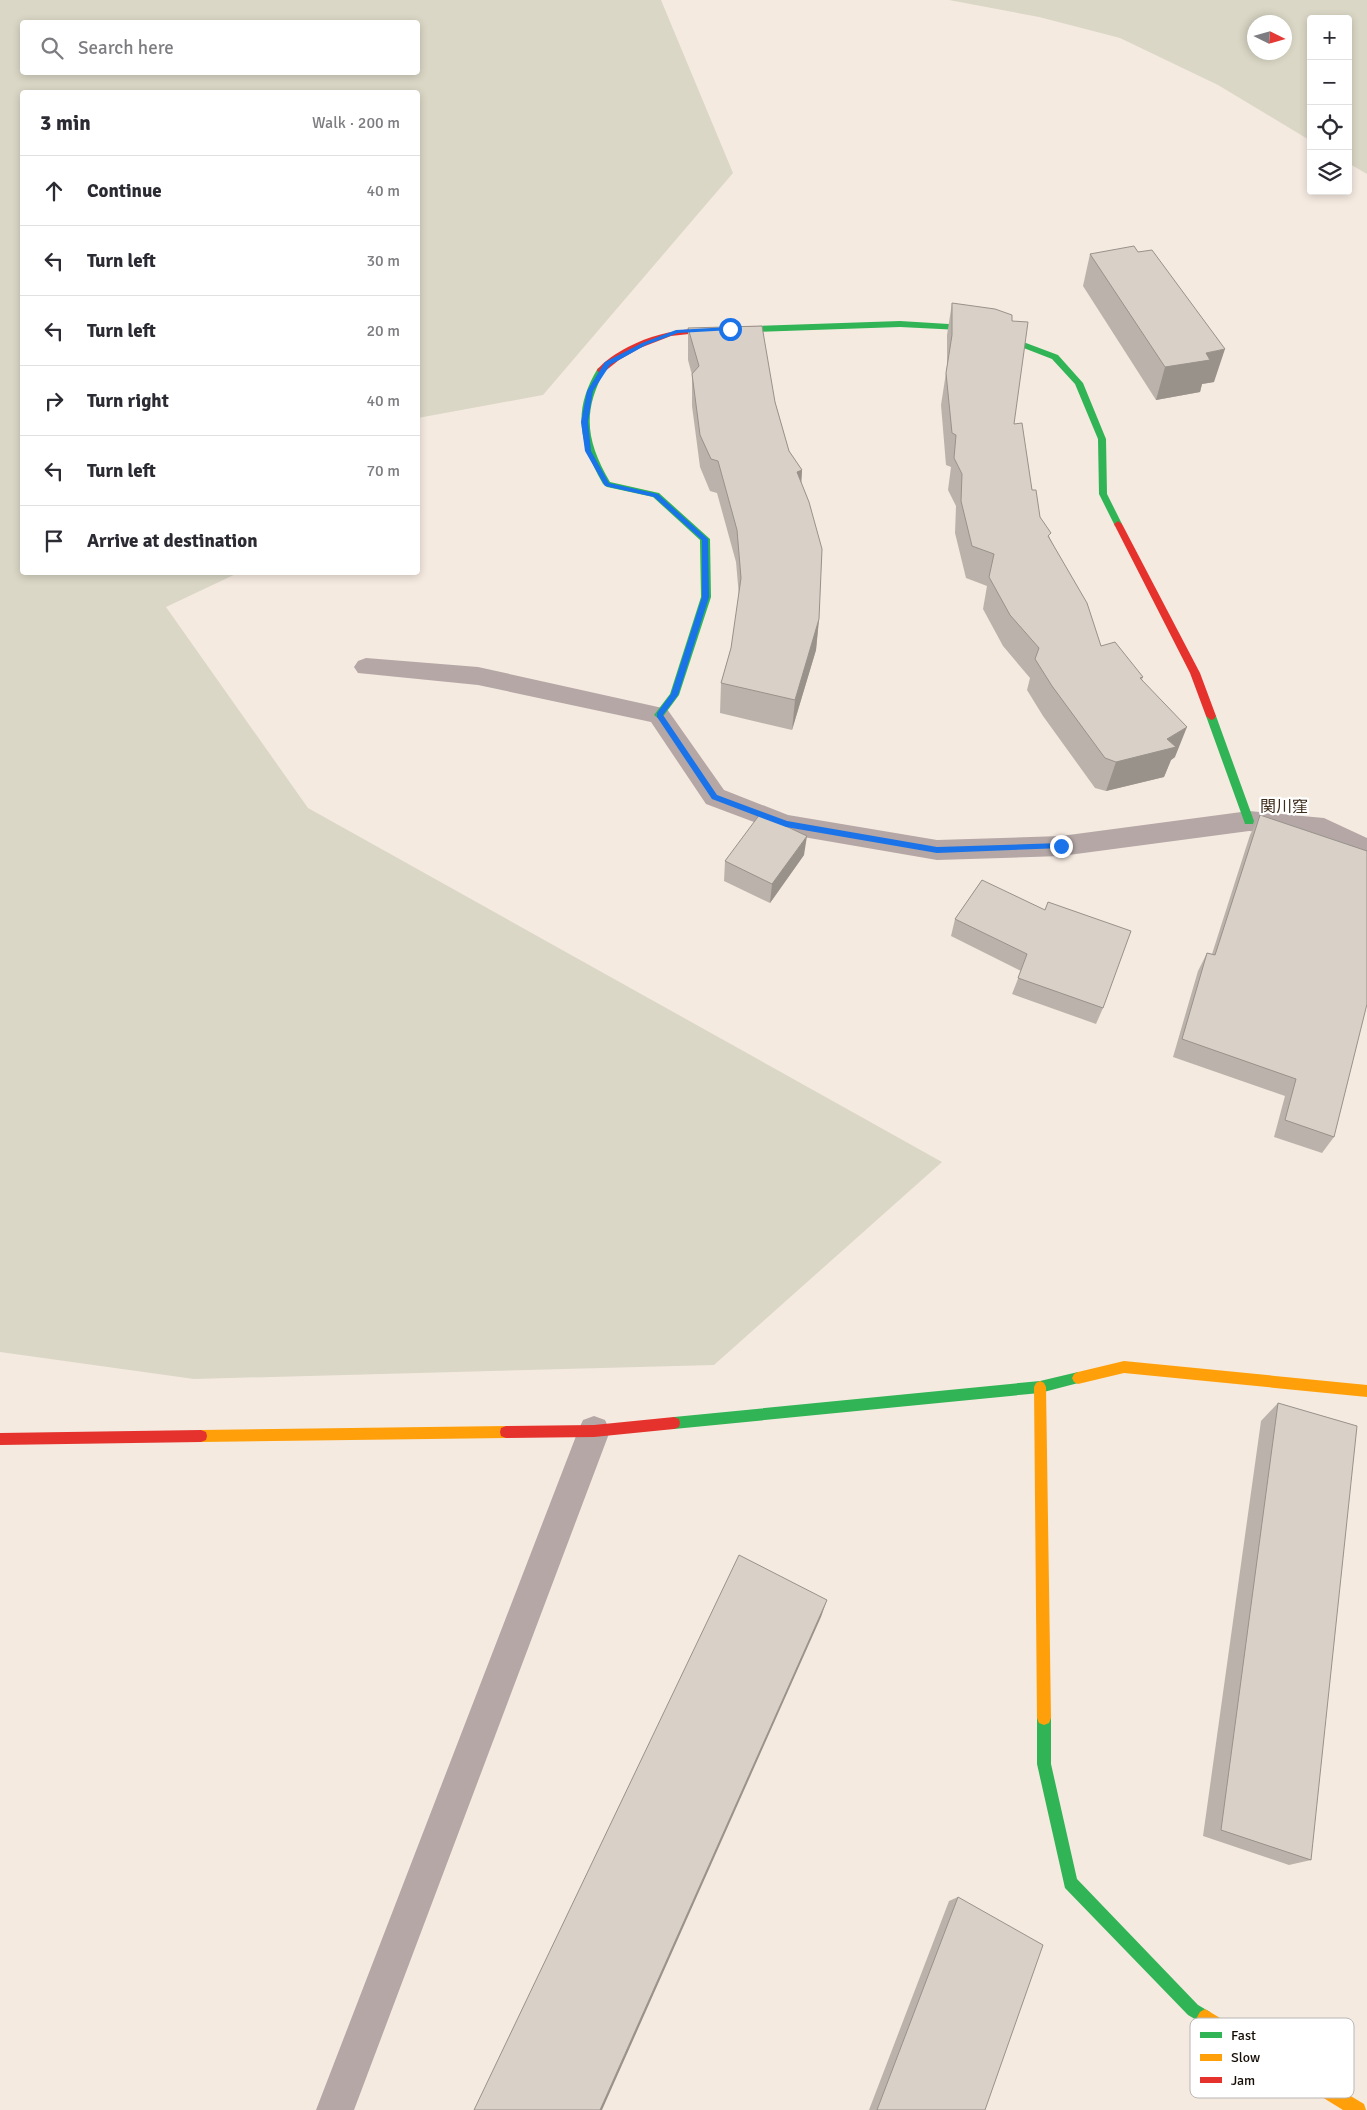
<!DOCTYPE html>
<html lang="en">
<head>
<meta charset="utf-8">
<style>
  :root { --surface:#fff; --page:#f2f2f3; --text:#2b2b33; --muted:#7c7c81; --line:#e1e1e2 }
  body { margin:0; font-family:Signika,"Noto Sans JP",sans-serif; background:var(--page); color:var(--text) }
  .controls { position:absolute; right:15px; top:15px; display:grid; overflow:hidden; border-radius:5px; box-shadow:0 2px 8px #0003 }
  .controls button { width:45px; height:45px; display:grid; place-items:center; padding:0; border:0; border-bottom:1px solid var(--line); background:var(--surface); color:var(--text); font:25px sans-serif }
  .compass { position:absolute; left:1247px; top:15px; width:45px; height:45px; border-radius:50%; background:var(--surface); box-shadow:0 2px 8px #0003; rotate:95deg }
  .stop { position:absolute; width:15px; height:15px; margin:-11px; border:4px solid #1a73e8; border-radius:50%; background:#fff }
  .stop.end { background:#1a73e8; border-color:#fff; box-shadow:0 1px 5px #0008 }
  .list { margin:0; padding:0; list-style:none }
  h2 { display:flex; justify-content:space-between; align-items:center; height:65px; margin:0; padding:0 20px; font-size:21px }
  h2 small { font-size:16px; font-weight:400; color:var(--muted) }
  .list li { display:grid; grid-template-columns:32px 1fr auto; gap:15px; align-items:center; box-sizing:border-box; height:70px; padding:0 20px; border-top:1px solid var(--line) }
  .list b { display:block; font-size:19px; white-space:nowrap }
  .list em { font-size:16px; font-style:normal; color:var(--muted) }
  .icon { flex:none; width:28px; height:28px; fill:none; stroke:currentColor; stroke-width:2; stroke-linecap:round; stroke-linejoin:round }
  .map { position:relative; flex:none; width:1367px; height:2110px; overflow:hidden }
  .search { position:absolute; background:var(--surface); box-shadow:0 2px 8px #0003; left:20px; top:20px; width:400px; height:55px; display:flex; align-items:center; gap:12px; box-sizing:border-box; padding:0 18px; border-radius:5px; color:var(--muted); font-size:19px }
  .panel { position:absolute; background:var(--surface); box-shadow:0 2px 8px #0003; left:20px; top:90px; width:400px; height:485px; border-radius:5px }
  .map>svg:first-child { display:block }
</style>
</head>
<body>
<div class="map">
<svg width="1367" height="2110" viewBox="0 0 1367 2110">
  <rect width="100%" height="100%" fill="#f5eae0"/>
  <path fill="#dad7c6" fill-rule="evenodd" d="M 0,0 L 661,0 L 733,173 L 543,395 L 418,418 L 418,92 L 22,92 L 22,572 L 238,573 L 166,607 L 308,808 L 942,1162 L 714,1365 L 194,1379 L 0,1352 ZM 22,22 L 418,22 L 418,72 L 22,72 Z
    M 949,0 L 1367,0 L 1367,174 L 1348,163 L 1348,19 L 1311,19 L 1311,141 L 1218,85 L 1120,38 L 1039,17 ZM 1254,22 L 1284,22 L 1284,52 L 1254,52 Z"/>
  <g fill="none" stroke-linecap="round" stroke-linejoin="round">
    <path fill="#b4a7a6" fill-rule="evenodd" d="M 366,658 L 478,667 L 667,709 L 724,790 L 788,815 L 937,840 L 1061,836 L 1249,811 L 1324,818 L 1367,838 L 1367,859 L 1320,838 L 1249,831 L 1061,856 L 937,860 L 786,834 L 706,804 L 651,722 L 478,685 L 358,673 L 354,667 L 358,661 Z
      M 594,1416 L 605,1420 L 610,1431 L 354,2110 L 316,2110 L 578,1431 L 583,1420 Z"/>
    <path fill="#30b455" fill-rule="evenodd" d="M 900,321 L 981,326 L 1058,355 L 1083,383 L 1106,439 L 1107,494 L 1122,524 L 1121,526 L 1115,526 L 1099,494 L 1098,439 L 1075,384 L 1052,359 L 980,331 L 900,327 L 757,332 L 753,329 L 757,326 Z
      M 601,367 L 605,370 C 582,412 586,441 610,482 L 659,493 L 710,539 L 711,597 L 679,695 L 662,718 L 659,719 L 654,715 L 670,694 L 701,597 L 700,540 L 653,497 L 607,487 L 603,484 C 579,442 572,411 598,368 Z
      M 1211,712 L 1216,716 L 1254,821 L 1253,824 L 1245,824 L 1244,821 L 1206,716 Z
      M 1078,1372 L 1082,1374 L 1084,1378 L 1082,1382 L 1040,1393 L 674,1429 L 669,1427 L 668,1423 L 669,1419 L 674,1417 L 1040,1381 Z
      M 1044,1711 L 1049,1713 L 1051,1718 L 1051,1764 L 1077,1879 L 1198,2005 L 1210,2012 L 1213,2017 L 1210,2022 L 1205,2025 L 1188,2015 L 1065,1888 L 1037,1764 L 1037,1718 L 1039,1713 Z"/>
    <path fill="#ff9f0a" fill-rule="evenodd" d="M 1124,1361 L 1367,1385 L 1367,1397 L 1124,1373 L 1078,1384 L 1074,1382 L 1072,1378 L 1074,1374 L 1078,1372 Z
      M 1040,1381 L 1044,1383 L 1046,1387 L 1051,1718 L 1049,1723 L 1044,1725 L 1039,1723 L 1037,1718 L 1034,1387 L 1036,1383 Z
      M 506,1426 L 511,1428 L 512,1432 L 511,1436 L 506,1438 L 201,1442 L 196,1440 L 195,1436 L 196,1432 L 201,1430 Z
      M 1205,2009 L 1364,2104 L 1366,2110 L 1343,2110 L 1200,2022 L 1197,2017 L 1200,2012 Z"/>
    <path fill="#e5322d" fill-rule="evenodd" d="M 757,326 L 760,327 L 760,331 L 698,333 L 671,336 L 640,348 L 619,360 L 604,372 L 598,372 L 597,370 C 605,360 617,353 628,347 C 671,325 710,328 757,326 Z
      M 1118,521 L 1122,524 L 1200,673 L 1216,716 L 1214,719 L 1211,720 L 1206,716 L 1190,673 L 1114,524 Z
      M 674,1417 L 679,1419 L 680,1423 L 679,1427 L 674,1429 L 594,1437 L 506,1438 L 501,1436 L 500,1432 L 501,1428 L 506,1426 L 594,1425 Z
      M 201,1430 L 206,1432 L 207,1436 L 206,1440 L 201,1442 L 0,1445 L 0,1433 Z"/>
  </g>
  <path fill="#bbb3ab" d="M 1090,254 L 1214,382 L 1202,384 L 1200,392 L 1156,400 L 1083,286 Z
    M 952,303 L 1014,424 L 1032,490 L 1040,517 L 1101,646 L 1143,677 L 1142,679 L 1175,757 L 1171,760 L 1164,777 L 1106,791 L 1095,788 L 1043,716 L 1027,690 L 1030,678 L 1003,646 L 983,609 L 987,586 L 966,578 L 955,533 L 956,506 L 948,490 L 951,467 L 946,465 L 941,405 L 947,366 L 947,335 Z
    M 688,328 L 775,402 L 789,451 L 802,470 L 801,484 L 819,619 L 816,650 L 792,730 L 720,713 L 721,683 L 731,648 L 739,596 L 736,562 L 717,493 L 710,491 L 700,467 L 692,406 L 692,375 L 688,360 Z
    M 1260,815 L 1334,1137 L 1322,1153 L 1274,1137 L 1285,1096 L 1173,1057 L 1198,971 L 1207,953 L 1212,954 L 1250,835 Z
    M 804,855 L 770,903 L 724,881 L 725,861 Z
    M 982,880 L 1103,1008 L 1096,1024 L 1012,994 L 1021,971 L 951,936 L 955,919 Z
    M 1278,1403 L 1311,1860 L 1289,1865 L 1203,1836 L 1261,1421 Z
    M 958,1897 L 985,2110 L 869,2110 L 949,1901 Z"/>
  <path fill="#98928b" d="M 1225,349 L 1214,382 L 1202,384 L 1200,392 L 1156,400 L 1165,367 L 1206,353 Z
    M 802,470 L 800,502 L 797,472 Z
    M 819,619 L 816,650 L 792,730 L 795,700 Z
    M 1187,727 L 1175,757 L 1171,760 L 1164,777 L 1106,791 L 1116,762 L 1167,739 Z
    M 807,836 L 804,855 L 770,903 L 772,884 Z
    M 827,1600 L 821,1617 L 602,2110 L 600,2110 Z"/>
  <path fill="#d9d0c7" stroke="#98928b" d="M 1134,246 L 1138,252 L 1152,250 L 1225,349 L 1206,353 L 1210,360 L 1165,367 L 1090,254 Z
    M 952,303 L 995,309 L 1012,315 L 1012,321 L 1028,322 L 1014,424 L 1022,423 L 1032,490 L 1036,490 L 1040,517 L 1051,533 L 1048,536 L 1087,603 L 1101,646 L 1115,642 L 1143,677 L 1140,678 L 1187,727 L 1167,739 L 1176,747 L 1116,762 L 1105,758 L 1052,686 L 1035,659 L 1039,648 L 1010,615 L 989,577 L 994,554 L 972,546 L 961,501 L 962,474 L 954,458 L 956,435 L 952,433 L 946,373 L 952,335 Z
    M 762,326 L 775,402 L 789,451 L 802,470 L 797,472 L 809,502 L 822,549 L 819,619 L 795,700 L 721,683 L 731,648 L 741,578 L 737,530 L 718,461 L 711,459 L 700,435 L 692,374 L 699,366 L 688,328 Z
    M 760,814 L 807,836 L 772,884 L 725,861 Z
    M 1260,815 L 1367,851 L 1367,1004 L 1334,1137 L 1285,1120 L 1296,1079 L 1182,1039 L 1207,953 L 1215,955 Z
    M 982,880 L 1045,910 L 1048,902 L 1131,931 L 1103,1008 L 1018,978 L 1027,954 L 955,919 Z
    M 1278,1403 L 1357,1426 L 1311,1860 L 1221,1830 Z
    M 739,1555 L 827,1600 L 600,2110 L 474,2110 Z
    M 958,1897 L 1043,1945 L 985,2110 L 877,2110 Z"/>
  <path fill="#1a73e8" d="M 730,327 L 732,330 L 678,333 L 646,345 L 610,365 L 593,391 L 588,422 L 591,451 L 609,483 L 658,494 L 708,539 L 709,597 L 678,695 L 663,715 L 717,795 L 787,821 L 937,847 L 1061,843 L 1063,844 L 1063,848 L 937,853 L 786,827 L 712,799 L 657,717 L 657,713 L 671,694 L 702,597 L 702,540 L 654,497 L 605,486 L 585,451 L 581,422 L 587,391 L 605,362 L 642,343 L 676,330 Z"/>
  <g text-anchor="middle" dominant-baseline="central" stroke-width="4.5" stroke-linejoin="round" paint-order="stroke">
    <g font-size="16" fill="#3f2d1b" stroke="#fff">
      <text x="1284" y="807">関川窪</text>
    </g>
  </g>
  <rect x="1190" y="2018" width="164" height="80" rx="8" fill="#fff" stroke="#b9b6b4" stroke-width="1"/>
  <rect x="1200" y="2032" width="22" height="6" fill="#30b455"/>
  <rect x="1200" y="2054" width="22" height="7" fill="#ff9f0a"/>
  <rect x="1200" y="2077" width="22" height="6" fill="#e5322d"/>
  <g font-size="14" fill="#150d06">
    <text x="1231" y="2040">Fast</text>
    <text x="1231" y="2062">Slow</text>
    <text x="1231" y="2085">Jam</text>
  </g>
</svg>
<div class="controls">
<button>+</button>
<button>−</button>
<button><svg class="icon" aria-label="locate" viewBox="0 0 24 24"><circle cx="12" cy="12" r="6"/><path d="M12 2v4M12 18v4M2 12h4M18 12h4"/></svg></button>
<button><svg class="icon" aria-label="layers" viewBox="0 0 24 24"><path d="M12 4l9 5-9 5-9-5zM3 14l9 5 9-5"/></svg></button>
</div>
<svg class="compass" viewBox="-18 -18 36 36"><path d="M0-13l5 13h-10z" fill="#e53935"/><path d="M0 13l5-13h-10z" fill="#7c7c81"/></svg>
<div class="stop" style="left:730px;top:329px"></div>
<div class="stop end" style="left:1061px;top:846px"></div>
<div class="search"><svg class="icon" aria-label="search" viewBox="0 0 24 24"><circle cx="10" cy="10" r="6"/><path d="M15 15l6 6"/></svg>Search here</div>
<section class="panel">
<h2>3 min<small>Walk · 200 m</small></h2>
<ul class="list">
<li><svg class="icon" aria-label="ahead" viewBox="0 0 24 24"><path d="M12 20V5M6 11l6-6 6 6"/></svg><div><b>Continue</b></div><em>40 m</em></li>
<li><svg class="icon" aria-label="left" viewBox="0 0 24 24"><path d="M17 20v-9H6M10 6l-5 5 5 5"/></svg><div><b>Turn left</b></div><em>30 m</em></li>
<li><svg class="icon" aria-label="left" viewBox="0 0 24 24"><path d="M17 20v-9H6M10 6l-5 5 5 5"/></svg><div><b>Turn left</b></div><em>20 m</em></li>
<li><svg class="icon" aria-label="right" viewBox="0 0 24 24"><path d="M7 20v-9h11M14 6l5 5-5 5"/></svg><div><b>Turn right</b></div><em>40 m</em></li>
<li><svg class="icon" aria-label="left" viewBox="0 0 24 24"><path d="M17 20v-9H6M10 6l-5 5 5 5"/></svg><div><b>Turn left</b></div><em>70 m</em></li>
<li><svg class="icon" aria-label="arrive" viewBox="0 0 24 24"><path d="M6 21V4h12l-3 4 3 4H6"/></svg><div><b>Arrive at destination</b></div></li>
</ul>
</section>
</div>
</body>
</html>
